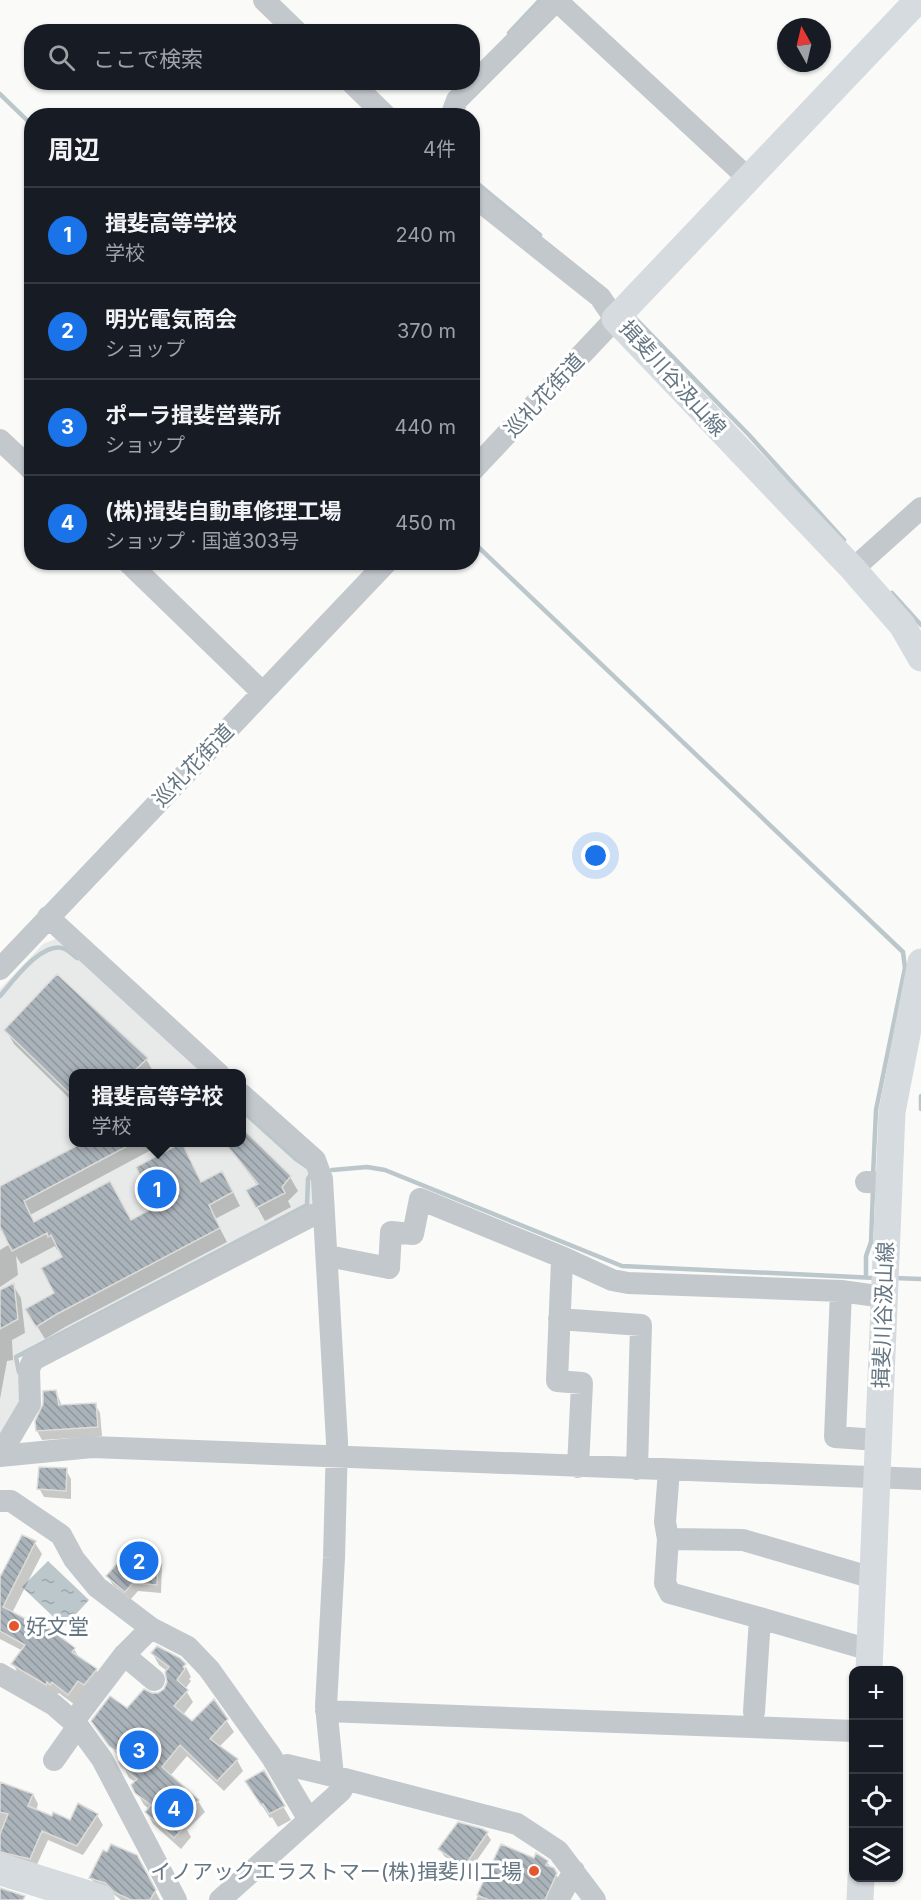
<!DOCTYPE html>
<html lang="ja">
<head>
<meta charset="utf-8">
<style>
  :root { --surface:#171b24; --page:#242831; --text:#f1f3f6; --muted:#9ea1a6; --line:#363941; --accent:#1a73e8 }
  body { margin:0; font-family:Inter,"Noto Sans JP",sans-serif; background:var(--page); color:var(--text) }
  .controls { position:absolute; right:18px; bottom:18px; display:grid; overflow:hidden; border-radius:12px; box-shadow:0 2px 4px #0004 }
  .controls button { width:54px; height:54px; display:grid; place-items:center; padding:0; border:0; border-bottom:2px solid var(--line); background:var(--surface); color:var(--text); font:30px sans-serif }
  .compass { position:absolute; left:777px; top:18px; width:54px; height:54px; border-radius:50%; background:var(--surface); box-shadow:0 2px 4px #0004; rotate:352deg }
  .you { position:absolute; left:596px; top:856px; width:21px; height:21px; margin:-15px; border:4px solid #fff; border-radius:50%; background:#1a73e8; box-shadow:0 0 0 9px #1a73e833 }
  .badge { display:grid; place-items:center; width:39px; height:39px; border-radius:50%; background:var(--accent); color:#fff; font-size:20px; font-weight:700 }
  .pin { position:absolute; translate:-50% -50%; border:3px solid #fff; box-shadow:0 2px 6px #0006 }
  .popup { position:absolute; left:69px; top:1069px; width:177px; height:78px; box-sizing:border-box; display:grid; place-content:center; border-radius:12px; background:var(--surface); filter:drop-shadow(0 2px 4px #0005); font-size:20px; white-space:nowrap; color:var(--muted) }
  .popup b { font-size:22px; color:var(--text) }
  .popup::after { content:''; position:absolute; left:50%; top:100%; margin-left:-12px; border:12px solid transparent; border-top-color:var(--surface) }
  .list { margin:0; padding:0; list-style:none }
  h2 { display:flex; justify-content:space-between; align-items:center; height:78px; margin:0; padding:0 24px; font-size:26px }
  h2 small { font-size:20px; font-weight:400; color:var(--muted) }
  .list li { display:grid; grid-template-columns:39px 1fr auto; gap:18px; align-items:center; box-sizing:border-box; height:96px; padding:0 24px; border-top:2px solid var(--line) }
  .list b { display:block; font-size:22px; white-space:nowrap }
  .list p { margin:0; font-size:20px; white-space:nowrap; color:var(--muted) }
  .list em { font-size:20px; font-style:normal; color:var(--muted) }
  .icon { flex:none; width:33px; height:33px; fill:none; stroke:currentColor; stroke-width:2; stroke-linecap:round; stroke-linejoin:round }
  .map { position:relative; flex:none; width:921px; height:1900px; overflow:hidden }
  .search { position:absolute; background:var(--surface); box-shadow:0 2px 4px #0004; left:24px; top:24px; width:456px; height:66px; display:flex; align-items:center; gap:15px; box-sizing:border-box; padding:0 21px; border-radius:24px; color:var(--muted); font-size:22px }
  .panel { position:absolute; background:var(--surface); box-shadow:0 2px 4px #0004; left:24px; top:108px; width:456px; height:462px; border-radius:24px }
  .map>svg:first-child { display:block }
</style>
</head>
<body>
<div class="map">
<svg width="921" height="1900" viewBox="0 0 921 1900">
  <defs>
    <pattern id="water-ripples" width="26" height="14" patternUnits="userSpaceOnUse" patternTransform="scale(1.5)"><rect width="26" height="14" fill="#bbc7cb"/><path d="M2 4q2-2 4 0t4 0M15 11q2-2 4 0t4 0" fill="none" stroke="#9ca6aa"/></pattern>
    <pattern id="building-back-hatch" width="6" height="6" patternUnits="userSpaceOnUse" patternTransform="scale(1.5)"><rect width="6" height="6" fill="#aab3b9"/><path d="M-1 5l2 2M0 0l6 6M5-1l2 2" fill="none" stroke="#8e969c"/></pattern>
  </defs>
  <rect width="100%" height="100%" fill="#fafaf8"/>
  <path fill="#e8e9e9" d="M 55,939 L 72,944 L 214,1073 L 73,1074 L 73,1142 L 241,1142 L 241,1098 L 307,1159 L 317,1203 L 308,1210 L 21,1353 L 18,1362 L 21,1405 L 0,1434 L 0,989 L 43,944 Z"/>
  <path fill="url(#water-ripples)" d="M 48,1561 L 89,1600 L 64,1627 L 22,1587 Z"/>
  <path fill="#0003" d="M 6,1030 L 146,1059 L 154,1073 L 73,1074 L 73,1102 L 14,1044 Z
    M 241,1129 L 290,1177 L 298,1191 L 288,1201 L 291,1207 L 265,1221 L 248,1191 L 258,1186 L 225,1142 L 241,1142 Z
    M 85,1142 L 166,1142 L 30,1215 L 35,1223 L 131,1222 L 201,1184 L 230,1186 L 240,1206 L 215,1219 L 227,1242 L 65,1327 L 45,1339 L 27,1310 L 56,1294 L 64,1257 L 59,1248 L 57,1250 L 55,1246 L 21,1264 L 16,1256 L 18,1275 L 0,1287 L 0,1250 L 10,1244 L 3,1229 L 0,1230 L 0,1187 Z
    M 13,1285 L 21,1298 L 25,1333 L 12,1340 L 13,1360 L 7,1361 L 0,1399 L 0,1292 Z
    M 56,1391 L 62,1406 L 95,1404 L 100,1413 L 102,1436 L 42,1440 L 37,1431 L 37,1422 Z
    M 66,1470 L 71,1479 L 71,1499 L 44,1497 L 39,1488 Z
    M 35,1543 L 42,1554 L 12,1613 L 74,1649 L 79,1658 L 96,1670 L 102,1681 L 75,1705 L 59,1693 L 57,1695 L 19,1675 L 13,1664 L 23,1651 L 0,1639 L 0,1580 Z
    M 139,1552 L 141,1555 L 157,1556 L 162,1565 L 161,1593 L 138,1591 L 131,1599 L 113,1585 L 108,1577 Z
    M 153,1654 L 183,1664 L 183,1669 L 186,1667 L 191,1677 L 189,1679 L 191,1681 L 185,1689 L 193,1702 L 183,1715 L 192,1723 L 214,1701 L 234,1732 L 219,1747 L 237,1760 L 243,1771 L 224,1791 L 187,1756 L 170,1776 L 198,1801 L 205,1812 L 187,1830 L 191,1837 L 181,1849 L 153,1824 L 147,1812 L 149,1809 L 144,1805 L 133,1785 L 135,1782 L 129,1778 L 121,1762 L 122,1760 L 99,1733 L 127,1710 L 152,1695 L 159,1694 L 165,1690 L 169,1682 L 167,1671 L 159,1665 Z
    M 263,1772 L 291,1820 L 278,1827 L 272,1817 L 270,1818 L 255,1795 Z
    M 0,1790 L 33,1794 L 38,1804 L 36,1811 L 70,1822 L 97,1815 L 103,1825 L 83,1855 L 48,1840 L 35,1869 L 0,1863 Z
    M 487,1834 L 491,1840 L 468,1873 L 444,1856 L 440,1849 Z
    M 502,1846 L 534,1860 L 547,1862 L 564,1886 L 557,1900 L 476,1900 Z
    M 142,1866 L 160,1900 L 121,1900 L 111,1892 L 96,1887 L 91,1878 Z"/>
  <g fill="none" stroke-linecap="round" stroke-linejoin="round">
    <path stroke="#bbc7cb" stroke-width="4.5" d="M 509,33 L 540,0
      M 0,94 L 32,125
      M 472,179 L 540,235
      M 632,315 L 749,435 L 844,540
      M 472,541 L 903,952 L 905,968 L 876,1110 L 873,1176
      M 892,593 L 921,625
      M 0,996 C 13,981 43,939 65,949 C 69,951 73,955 77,958
      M 921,1096 L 921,1109
      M 245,1113 L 297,1160 L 309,1168
      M 332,1170 L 367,1167 L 385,1170 L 622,1266 L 876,1278
      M 866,1277 L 866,1256 L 871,1242 L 873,1190
      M 894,1278 L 921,1279
      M 19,1372 L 16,1357 L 307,1205 L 308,1179 L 311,1174"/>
  </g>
  <path fill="url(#building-back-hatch)" stroke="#dcdcda" stroke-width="1.5" d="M 57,974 L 148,1058 L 131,1074 L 73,1074 L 73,1097 L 4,1030 Z
    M 241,1127 L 291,1176 L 282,1187 L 285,1193 L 256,1208 L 246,1190 L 258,1184 L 225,1143 L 241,1143 Z
    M 82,1143 L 133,1143 L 24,1201 L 34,1222 L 110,1181 L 131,1220 L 155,1207 L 136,1167 L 179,1144 L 180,1146 L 183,1145 L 201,1182 L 222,1171 L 233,1192 L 209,1205 L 220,1228 L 57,1314 L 36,1327 L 25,1309 L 54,1293 L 41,1268 L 62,1257 L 51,1235 L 48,1237 L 47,1233 L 12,1251 L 0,1227 L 0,1186 Z
    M 14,1283 L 18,1319 L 0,1329 L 0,1290 Z
    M 56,1390 L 59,1405 L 96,1403 L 98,1427 L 36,1431 L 35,1421 L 43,1404 L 43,1391 Z
    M 39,1467 L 67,1468 L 66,1491 L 37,1489 Z
    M 22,1535 L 36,1541 L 3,1607 L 43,1628 L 45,1625 L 75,1648 L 72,1652 L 97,1669 L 84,1685 L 78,1681 L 68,1695 L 52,1682 L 50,1685 L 47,1682 L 46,1685 L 11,1664 L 25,1645 L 0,1631 L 0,1577 Z
    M 130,1549 L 140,1550 L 140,1554 L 158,1555 L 157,1585 L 133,1583 L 125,1592 L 106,1576 Z
    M 157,1646 L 180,1658 L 186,1664 L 183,1667 L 185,1669 L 177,1680 L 188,1690 L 174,1706 L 192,1721 L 214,1699 L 228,1719 L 210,1739 L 238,1759 L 217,1781 L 180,1745 L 162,1767 L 199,1800 L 181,1819 L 186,1825 L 174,1838 L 145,1812 L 151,1805 L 135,1793 L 131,1785 L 137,1779 L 121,1766 L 119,1762 L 124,1756 L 109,1746 L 91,1721 L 110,1696 L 127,1708 L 144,1689 L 152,1693 L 158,1693 L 164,1689 L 167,1682 L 165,1672 L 169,1667 L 151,1653 Z
    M 264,1770 L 285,1806 L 269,1814 L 263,1804 L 261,1805 L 245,1781 Z
    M 0,1782 L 33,1794 L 28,1806 L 52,1816 L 53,1812 L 70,1820 L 78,1803 L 98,1814 L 77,1846 L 42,1831 L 30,1859 L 0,1852 L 0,1834 L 8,1814 L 0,1812 Z
    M 458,1822 L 483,1829 L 488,1832 L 464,1867 L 438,1849 Z
    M 111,1844 L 137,1855 L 156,1890 L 150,1900 L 131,1900 L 114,1892 L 105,1883 L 89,1878 L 103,1850 L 107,1852 Z
    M 501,1844 L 534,1858 L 536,1853 L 548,1861 L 546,1865 L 554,1868 L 557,1873 L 545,1900 L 489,1900 L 477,1895 Z
    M 0,1888 L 25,1896 L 23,1900 L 0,1900 Z"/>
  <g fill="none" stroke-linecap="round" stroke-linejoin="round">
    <path stroke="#c3c8cc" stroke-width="22" d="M 264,0 L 297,32
      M 556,0 L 749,179
      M 351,82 L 386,116
      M 451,116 L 457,100 L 557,0
      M 472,195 L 600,297 L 615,319 L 472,471
      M 0,440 L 32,470
      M 128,562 L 262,692
      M 853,569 L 921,508
      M 48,917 L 219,1074
      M 0,969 L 387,562
      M 241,1094 L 315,1160 L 322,1179 L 337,1442 L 334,1558 L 326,1706 L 333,1776 L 517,1824 L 558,1851 L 595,1900
      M 866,1182 L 889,1183
      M 328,1256 L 389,1268 L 391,1232 L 413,1234 L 420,1199 L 564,1258 L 612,1280 L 628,1283 L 841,1291 L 884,1297
      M 564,1258 L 562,1261 L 557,1381 L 582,1383 L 578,1467
      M 841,1291 L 835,1437 L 878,1440
      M 559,1319 L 641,1325 L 637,1469
      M 0,1455 L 30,1404 L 29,1369 L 33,1360 L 323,1210
      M 0,1456 L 92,1447 L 921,1479
      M 669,1470 L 665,1522 L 668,1539 L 665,1583 L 670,1593 L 760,1618 L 754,1712
      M 0,1501 L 11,1501 L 61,1535 L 74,1559 L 97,1587 L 151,1628 L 124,1655 L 154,1680
      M 668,1539 L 743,1540 L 873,1578
      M 760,1618 L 870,1650
      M 151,1628 L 188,1647 L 209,1669 L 271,1756 L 309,1820
      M 0,1674 L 54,1705 L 78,1726 L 102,1759 L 176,1900
      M 326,1711 L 854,1731
      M 73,1722 L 124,1655
      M 54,1760 L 78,1726
      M 287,1765 L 333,1776
      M 220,1900 L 341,1791 L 347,1780
      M 558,1900 L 574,1871"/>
    <path stroke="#d6dbdf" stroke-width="27" d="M 918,0 L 615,319 L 853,569 L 902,625 L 921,658
      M 869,1670 L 892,1112 L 921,962
      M 860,1900 L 861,1878"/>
    <path stroke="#d6dbdf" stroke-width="32" d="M 0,1869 L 99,1900"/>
  </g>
  <g fill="#e4572e" stroke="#fff" stroke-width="2">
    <circle cx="14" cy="1626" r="6"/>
    <circle cx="534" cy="1871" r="6"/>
  </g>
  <g text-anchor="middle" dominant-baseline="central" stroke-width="6" stroke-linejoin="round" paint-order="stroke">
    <g font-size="21" fill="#657683" stroke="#fff">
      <text transform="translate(673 378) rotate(48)">揖斐川谷汲山線</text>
      <text transform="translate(544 395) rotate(-47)">巡礼花街道</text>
      <text transform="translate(193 765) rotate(-46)">巡礼花街道</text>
      <text transform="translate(883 1315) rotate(-88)">揖斐川谷汲山線</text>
    </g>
    <g font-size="21" fill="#657683" stroke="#fff" text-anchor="start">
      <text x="26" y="1626">好文堂</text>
      <text x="522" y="1871" text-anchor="end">イノアックエラストマー(株)揖斐川工場</text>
    </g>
  </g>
</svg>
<div class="controls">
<button>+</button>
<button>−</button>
<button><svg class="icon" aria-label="locate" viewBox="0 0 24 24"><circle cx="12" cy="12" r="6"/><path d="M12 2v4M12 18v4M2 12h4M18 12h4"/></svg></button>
<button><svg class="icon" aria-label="layers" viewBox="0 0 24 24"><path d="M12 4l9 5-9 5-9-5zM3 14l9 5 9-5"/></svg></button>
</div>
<svg class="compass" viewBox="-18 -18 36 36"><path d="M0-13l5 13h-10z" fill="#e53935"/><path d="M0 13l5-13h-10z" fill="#9ea1a6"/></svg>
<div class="you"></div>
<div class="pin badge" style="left:157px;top:1189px">1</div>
<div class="popup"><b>揖斐高等学校</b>学校</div>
<div class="pin badge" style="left:139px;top:1561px">2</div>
<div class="pin badge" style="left:139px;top:1750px">3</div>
<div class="pin badge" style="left:174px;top:1808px">4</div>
<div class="search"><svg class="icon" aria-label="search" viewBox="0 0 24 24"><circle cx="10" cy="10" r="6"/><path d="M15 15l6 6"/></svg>ここで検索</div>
<section class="panel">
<h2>周辺<small>4件</small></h2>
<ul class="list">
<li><span class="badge">1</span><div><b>揖斐高等学校</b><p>学校</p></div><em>240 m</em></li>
<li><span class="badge">2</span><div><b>明光電気商会</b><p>ショップ</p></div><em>370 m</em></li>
<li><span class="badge">3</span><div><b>ポーラ揖斐営業所</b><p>ショップ</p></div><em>440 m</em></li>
<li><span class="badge">4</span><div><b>(株)揖斐自動車修理工場</b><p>ショップ · 国道303号</p></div><em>450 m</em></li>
</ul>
</section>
</div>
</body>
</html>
